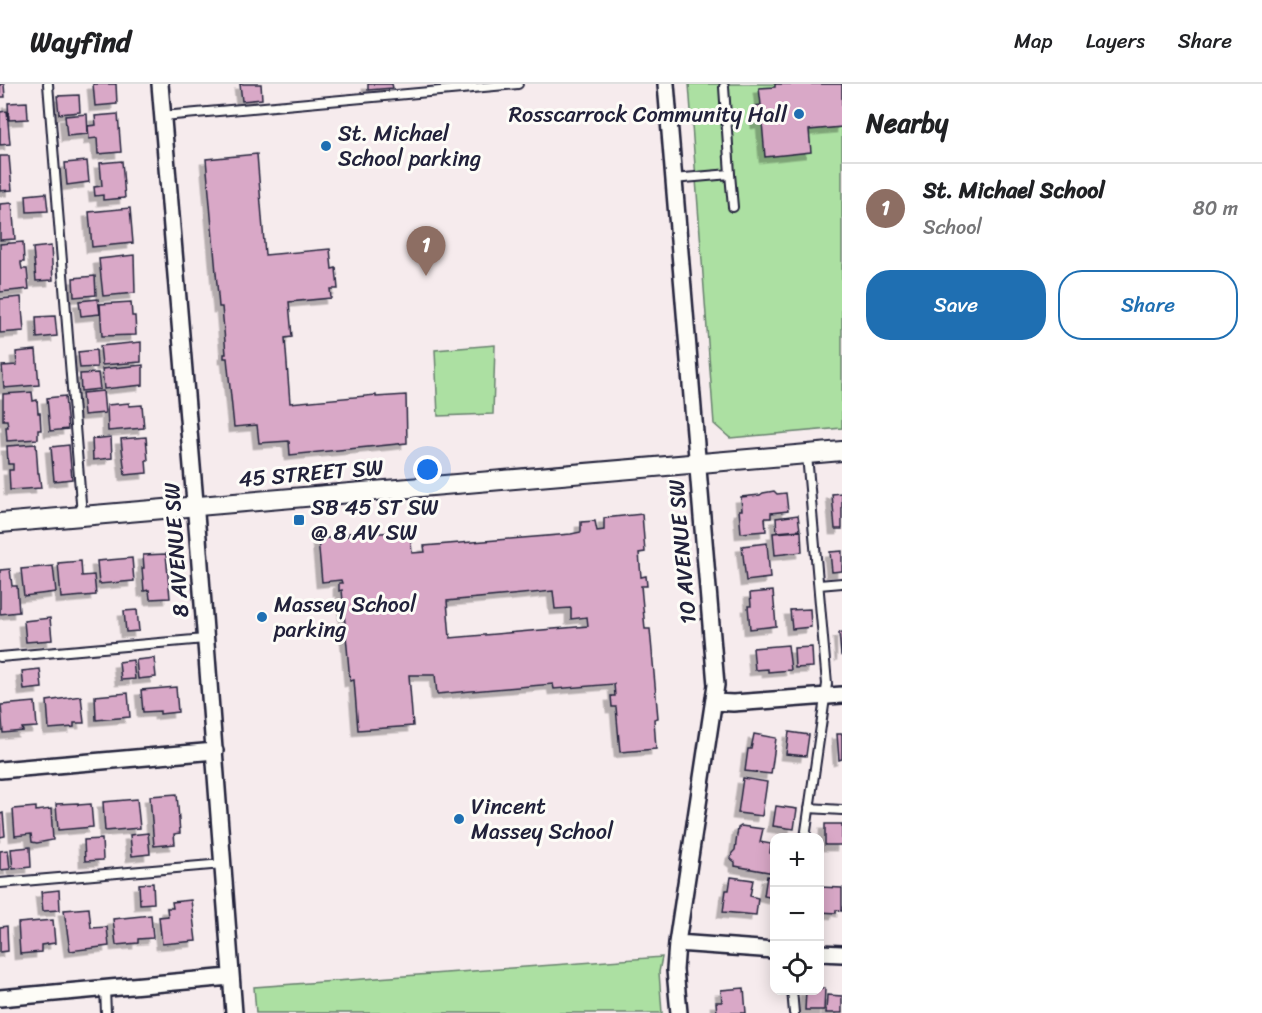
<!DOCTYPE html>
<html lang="en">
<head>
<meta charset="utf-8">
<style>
  :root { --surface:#fff; --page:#f6f6f6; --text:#202124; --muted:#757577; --line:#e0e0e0; --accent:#1f6fb2 }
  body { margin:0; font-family:Sriracha,sans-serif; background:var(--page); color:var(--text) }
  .controls { position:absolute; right:18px; bottom:18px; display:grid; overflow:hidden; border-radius:12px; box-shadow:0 3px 15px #0003 }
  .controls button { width:54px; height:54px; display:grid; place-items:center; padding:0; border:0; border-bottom:2px solid var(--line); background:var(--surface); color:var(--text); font:30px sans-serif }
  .you { position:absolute; left:428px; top:386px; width:21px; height:21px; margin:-15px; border:4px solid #fff; border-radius:50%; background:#1a73e8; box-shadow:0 0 0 9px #1a73e833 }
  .badge { display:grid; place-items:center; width:39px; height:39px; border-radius:50%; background:var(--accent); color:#fff; font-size:20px; font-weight:700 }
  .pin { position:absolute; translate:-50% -50px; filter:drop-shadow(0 2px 3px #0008) }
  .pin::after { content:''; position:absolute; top:32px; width:21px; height:18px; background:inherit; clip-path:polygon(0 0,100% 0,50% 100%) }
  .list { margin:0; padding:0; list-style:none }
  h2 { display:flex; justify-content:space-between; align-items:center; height:78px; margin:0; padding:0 24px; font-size:26px }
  h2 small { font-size:20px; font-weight:400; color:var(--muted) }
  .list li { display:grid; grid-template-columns:39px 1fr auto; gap:18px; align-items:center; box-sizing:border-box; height:90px; padding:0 24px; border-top:2px solid var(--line) }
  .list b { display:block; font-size:22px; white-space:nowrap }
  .list p { margin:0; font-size:20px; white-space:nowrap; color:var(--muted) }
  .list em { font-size:20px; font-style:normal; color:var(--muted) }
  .actions { display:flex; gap:12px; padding:18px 24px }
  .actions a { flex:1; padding:14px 0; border:2px solid var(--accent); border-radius:24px; text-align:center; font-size:21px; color:var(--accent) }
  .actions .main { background:var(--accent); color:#fff }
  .icon { flex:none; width:33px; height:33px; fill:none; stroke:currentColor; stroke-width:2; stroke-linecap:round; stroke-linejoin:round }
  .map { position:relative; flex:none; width:842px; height:929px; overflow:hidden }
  header { display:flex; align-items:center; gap:36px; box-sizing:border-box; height:84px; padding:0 30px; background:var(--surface); border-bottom:2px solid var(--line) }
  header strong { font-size:28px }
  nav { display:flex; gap:33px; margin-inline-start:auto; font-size:21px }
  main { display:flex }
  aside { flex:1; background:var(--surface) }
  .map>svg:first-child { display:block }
</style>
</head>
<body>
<header>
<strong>Wayfind</strong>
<nav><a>Map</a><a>Layers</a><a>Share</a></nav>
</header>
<main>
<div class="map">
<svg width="842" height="929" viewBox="0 0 842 929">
  <defs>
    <filter id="shadow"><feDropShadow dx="-5.5" dy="5.5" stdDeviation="0" flood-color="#0004"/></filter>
  </defs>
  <rect width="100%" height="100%" fill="#f6ebed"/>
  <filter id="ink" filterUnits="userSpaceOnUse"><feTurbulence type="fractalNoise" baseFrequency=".0167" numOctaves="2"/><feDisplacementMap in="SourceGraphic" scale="12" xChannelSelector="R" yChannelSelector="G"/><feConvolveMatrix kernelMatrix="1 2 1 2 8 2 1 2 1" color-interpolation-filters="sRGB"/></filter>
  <g filter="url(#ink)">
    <path fill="#ace0a2" stroke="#67816e" stroke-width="1.5" d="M 689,0 L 842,0 L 842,344 L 730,354 L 714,340 Z
      M 495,261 L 493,330 L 438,332 L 435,266 Z
      M 662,873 L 659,888 L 662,929 L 256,929 L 254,903 Z"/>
    <path fill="#d9a8c7" stroke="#22223b" stroke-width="1.5" fill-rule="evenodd" filter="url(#shadow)" d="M 0,0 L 4,0 L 5,13 L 0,13 Z
      M 93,0 L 116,0 L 117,20 L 95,22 Z
      M 240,0 L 261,0 L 262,15 L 242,17 Z
      M 368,0 L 392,0 L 393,4 L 368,6 Z
      M 775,0 L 842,0 L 842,43 L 809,46 L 811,68 L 765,73 L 762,38 L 757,39 L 755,22 L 761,21 L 759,4 L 775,3 Z
      M 79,11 L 80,28 L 59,30 L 57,12 Z
      M 27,18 L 28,35 L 9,36 L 8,19 Z
      M 7,27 L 10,60 L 0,61 L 0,28 Z
      M 87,30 L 88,50 L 67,52 L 65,32 Z
      M 118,30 L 121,68 L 98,70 L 97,54 L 89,55 L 88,42 L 96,41 L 95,32 Z
      M 257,70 L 265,171 L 330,165 L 332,185 L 336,184 L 338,205 L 330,205 L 331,214 L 289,218 L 292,253 L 285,254 L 290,319 L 376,311 L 376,313 L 406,311 L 407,359 L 290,371 L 289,357 L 259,359 L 257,341 L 234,343 L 227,274 L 224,274 L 224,270 L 226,270 L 222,223 L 219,223 L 206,75 Z
      M 0,72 L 9,72 L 12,106 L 0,107 Z
      M 87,77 L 89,98 L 67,101 L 65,79 Z
      M 122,77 L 125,114 L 103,116 L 103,111 L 95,112 L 94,103 L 102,102 L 100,79 Z
      M 46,109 L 48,127 L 27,128 L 26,111 Z
      M 12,119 L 15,155 L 0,156 L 0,120 Z
      M 130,124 L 133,159 L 92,163 L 89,128 Z
      M 23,158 L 24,178 L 21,178 L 21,180 L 22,185 L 27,185 L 29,205 L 0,208 L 0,160 Z
      M 51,162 L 53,196 L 36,197 L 33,164 Z
      M 134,171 L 135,209 L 103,212 L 99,175 Z
      M 95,192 L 96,211 L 74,213 L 73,194 Z
      M 21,213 L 24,247 L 0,249 L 0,215 Z
      M 98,215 L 100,230 L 81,232 L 79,217 Z
      M 131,218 L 132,232 L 135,232 L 136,251 L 102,252 L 100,220 Z
      M 55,232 L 57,252 L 37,254 L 36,233 Z
      M 141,258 L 141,278 L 102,281 L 100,262 Z
      M 36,266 L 39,301 L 4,304 L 2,282 L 17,281 L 16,268 Z
      M 96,266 L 97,283 L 80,284 L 78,268 Z
      M 143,281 L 143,301 L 104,305 L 102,285 Z
      M 98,289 L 100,305 L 81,307 L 80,290 Z
      M 103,307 L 105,329 L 84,331 L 82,309 Z
      M 32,308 L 33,317 L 37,316 L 38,329 L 40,329 L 41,346 L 38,346 L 38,355 L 7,357 L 6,343 L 8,343 L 7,336 L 3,336 L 3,310 Z
      M 65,312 L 68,345 L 50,347 L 47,314 Z
      M 129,319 L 129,322 L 142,321 L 144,344 L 108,347 L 107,321 Z
      M 111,353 L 112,374 L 93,376 L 92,355 Z
      M 146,353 L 148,376 L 146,376 L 147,389 L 125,391 L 121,355 Z
      M 36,360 L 38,389 L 39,389 L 41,404 L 10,406 L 9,386 L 13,386 L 13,380 L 8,380 L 7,362 Z
      M 69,361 L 72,395 L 54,397 L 51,363 Z
      M 774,407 L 777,410 L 786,409 L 788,427 L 771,429 L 771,434 L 765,434 L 766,447 L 741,449 L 739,426 L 742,426 L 741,413 L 760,411 L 763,409 Z
      M 842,409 L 842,445 L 835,445 L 832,410 Z
      M 642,430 L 645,468 L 639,469 L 641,493 L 646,492 L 647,502 L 641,502 L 645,545 L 650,545 L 658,634 L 654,635 L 656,665 L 620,668 L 616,623 L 612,623 L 611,612 L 615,612 L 614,600 L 554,605 L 553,600 L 437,610 L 435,591 L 409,591 L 413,642 L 358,646 L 354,596 L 350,597 L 342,506 L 339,507 L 339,499 L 342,499 L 341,496 L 322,498 L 318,455 L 349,452 L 349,449 L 365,447 L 366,450 L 410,447 L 412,469 L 425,468 L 424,462 L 571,450 L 581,448 L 581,438 L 595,437 L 597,447 L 604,446 L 604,434 ZM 553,507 L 555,525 L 571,524 L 571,535 L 587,533 L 588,542 L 450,554 L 447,517 Z
      M 798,431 L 800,446 L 777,448 L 776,434 Z
      M 801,447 L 802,468 L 775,471 L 773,449 Z
      M 767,459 L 770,494 L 746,497 L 742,462 Z
      M 842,467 L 842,487 L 832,488 L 830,468 Z
      M 166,470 L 170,514 L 150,515 L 149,506 L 144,507 L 142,484 L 144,484 L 143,471 Z
      M 132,474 L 134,497 L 99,500 L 97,477 Z
      M 81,477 L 82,492 L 94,491 L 96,511 L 61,514 L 58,479 Z
      M 53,482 L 56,508 L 24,512 L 21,485 Z
      M 10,485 L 12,502 L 17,502 L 19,528 L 0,530 L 0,486 Z
      M 773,507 L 776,542 L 750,545 L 748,522 L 751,522 L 750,509 Z
      M 810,525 L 811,543 L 792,545 L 790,526 Z
      M 137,526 L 139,547 L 126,548 L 124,527 Z
      M 50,534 L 52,556 L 26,558 L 24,537 Z
      M 842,548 L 842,570 L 841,571 L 839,549 Z
      M 788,561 L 791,586 L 768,588 L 768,585 L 755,586 L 753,564 Z
      M 812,563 L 813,583 L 795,584 L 794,564 Z
      M 154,574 L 156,593 L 138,595 L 136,576 Z
      M 133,576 L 135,595 L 121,596 L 119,578 Z
      M 40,585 L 42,604 L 24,606 L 22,587 Z
      M 176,603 L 178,628 L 160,630 L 160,627 L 143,628 L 141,606 Z
      M 128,609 L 130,633 L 96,636 L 95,612 Z
      M 81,612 L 84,639 L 74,639 L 74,643 L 49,645 L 47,617 Z
      M 35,618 L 37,643 L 22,644 L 23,647 L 3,649 L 1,621 Z
      M 789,648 L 809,651 L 806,672 L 786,670 Z
      M 754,650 L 776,654 L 771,690 L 745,687 L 748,665 L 751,665 Z
      M 837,650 L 842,650 L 842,675 L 839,676 Z
      M 743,694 L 767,698 L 762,732 L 738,729 Z
      M 177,710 L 180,749 L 174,750 L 175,760 L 154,762 L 150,712 Z
      M 137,715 L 140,744 L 105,747 L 103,718 Z
      M 78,719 L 78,721 L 91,720 L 93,743 L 58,746 L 56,720 Z
      M 776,722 L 797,725 L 794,745 L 773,742 Z
      M 36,723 L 36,727 L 51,725 L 53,756 L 37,759 L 32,758 L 31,750 L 15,752 L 13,725 Z
      M 3,729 L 5,752 L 0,753 L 0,730 Z
      M 825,740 L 842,740 L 842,761 L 825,761 Z
      M 741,742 L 763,745 L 760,758 L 771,760 L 770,769 L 774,770 L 774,789 L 735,782 L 735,778 L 731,775 L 732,769 L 735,766 L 738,744 Z
      M 148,749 L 150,770 L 132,772 L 130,751 Z
      M 102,755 L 103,776 L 85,777 L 84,756 Z
      M 30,763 L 31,783 L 13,785 L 11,765 Z
      M 8,766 L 10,785 L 0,786 L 0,767 Z
      M 767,792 L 774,793 L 774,814 L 764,812 Z
      M 731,793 L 753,796 L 750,812 L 758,814 L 756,831 L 723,828 L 726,806 L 729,806 Z
      M 153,799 L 154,819 L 140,820 L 139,800 Z
      M 820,803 L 842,804 L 842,827 L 836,826 L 836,829 L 820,828 Z
      M 59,806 L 60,826 L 43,827 L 41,808 Z
      M 191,816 L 196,857 L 162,860 L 159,833 L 168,832 L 167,824 L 173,824 L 172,818 Z
      M 89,824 L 91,844 L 107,843 L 109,862 L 70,867 L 64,826 Z
      M 151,831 L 153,854 L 138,855 L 138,859 L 116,861 L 113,835 Z
      M 53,836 L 55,859 L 41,861 L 41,868 L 20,870 L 18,839 Z
      M 7,842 L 8,867 L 0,868 L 0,843 Z
      M 744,904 L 746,929 L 717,929 L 716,918 L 722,918 L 721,906 Z
      M 820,904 L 825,904 L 824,926 L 805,926 L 806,906 L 820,906 Z
      M 827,911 L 842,912 L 842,929 L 826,929 Z"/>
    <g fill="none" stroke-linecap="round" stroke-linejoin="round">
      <g stroke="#22223b" stroke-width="12">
        <path id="service" d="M 48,0 L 82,431
          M 163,32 L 518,0
          M 730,90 L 733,123
          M 673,95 L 730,90 L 724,3
          M 819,501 L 842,499
          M 0,573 L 205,555
          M 809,724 L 842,726
          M 805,754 L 827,600 L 807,371
          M 0,799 L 223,780
          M 105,905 L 106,929
          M 792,906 L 794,929"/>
      </g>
      <g stroke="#22223b" stroke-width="20">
        <path id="minor" d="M 160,0 L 198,454 L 234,929
          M 666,0 L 716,601 L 677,859 L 675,886 L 679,929
          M 715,618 L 733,619 L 842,611
          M 0,686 L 215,667
          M 677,859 L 774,866
          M 820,869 L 842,870
          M 0,914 L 230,893"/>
      </g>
      <g stroke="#22223b" stroke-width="22">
        <path id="tertiary" d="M 0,439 L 842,367"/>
      </g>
      <use href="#service" stroke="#fdfcf7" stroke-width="8"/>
      <use href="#minor" stroke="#fdfcf7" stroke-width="15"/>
      <use href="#tertiary" stroke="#fdfcf7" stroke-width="18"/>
    </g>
  </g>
  <g fill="#1f6fb2" stroke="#fdfcf7" stroke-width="2">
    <circle cx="799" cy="30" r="6"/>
    <circle cx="326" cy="62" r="6"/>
    <rect x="293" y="430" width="12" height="12" rx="3"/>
    <circle cx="262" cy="533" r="6"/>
    <circle cx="459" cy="735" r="6"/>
  </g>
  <g text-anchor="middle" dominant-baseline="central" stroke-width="6" stroke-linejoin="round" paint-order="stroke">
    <g font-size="22" fill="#22223b" stroke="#fdfcf7" text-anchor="start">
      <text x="787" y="30" text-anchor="end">Rosscarrock Community Hall</text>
      <text x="338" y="49">St. Michael<tspan x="338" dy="25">School parking</tspan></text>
      <text x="311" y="423">SB 45 ST SW<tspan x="311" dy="25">@ 8 AV SW</tspan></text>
      <text x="274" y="520">Massey School<tspan x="274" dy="25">parking</tspan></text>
      <text x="471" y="722">Vincent<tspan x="471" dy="25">Massey School</tspan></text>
    </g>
    <g font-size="22" fill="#22223b" stroke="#fdfcf7">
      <text transform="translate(311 389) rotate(-5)">45 STREET SW</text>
      <text transform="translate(176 466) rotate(-94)">8 AVENUE SW</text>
      <text transform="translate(682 468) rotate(-95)">10 AVENUE SW</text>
    </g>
  </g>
</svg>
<div class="controls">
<button>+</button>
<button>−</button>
<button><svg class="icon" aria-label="locate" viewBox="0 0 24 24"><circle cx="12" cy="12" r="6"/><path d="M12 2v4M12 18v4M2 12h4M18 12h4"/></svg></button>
</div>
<div class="you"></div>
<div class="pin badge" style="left:426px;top:192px;background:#8d6e63">1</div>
</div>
<aside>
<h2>Nearby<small></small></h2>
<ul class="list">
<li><span class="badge" style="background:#8d6e63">1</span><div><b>St. Michael School</b><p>School</p></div><em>80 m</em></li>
</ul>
<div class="actions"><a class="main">Save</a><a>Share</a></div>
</aside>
</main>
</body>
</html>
